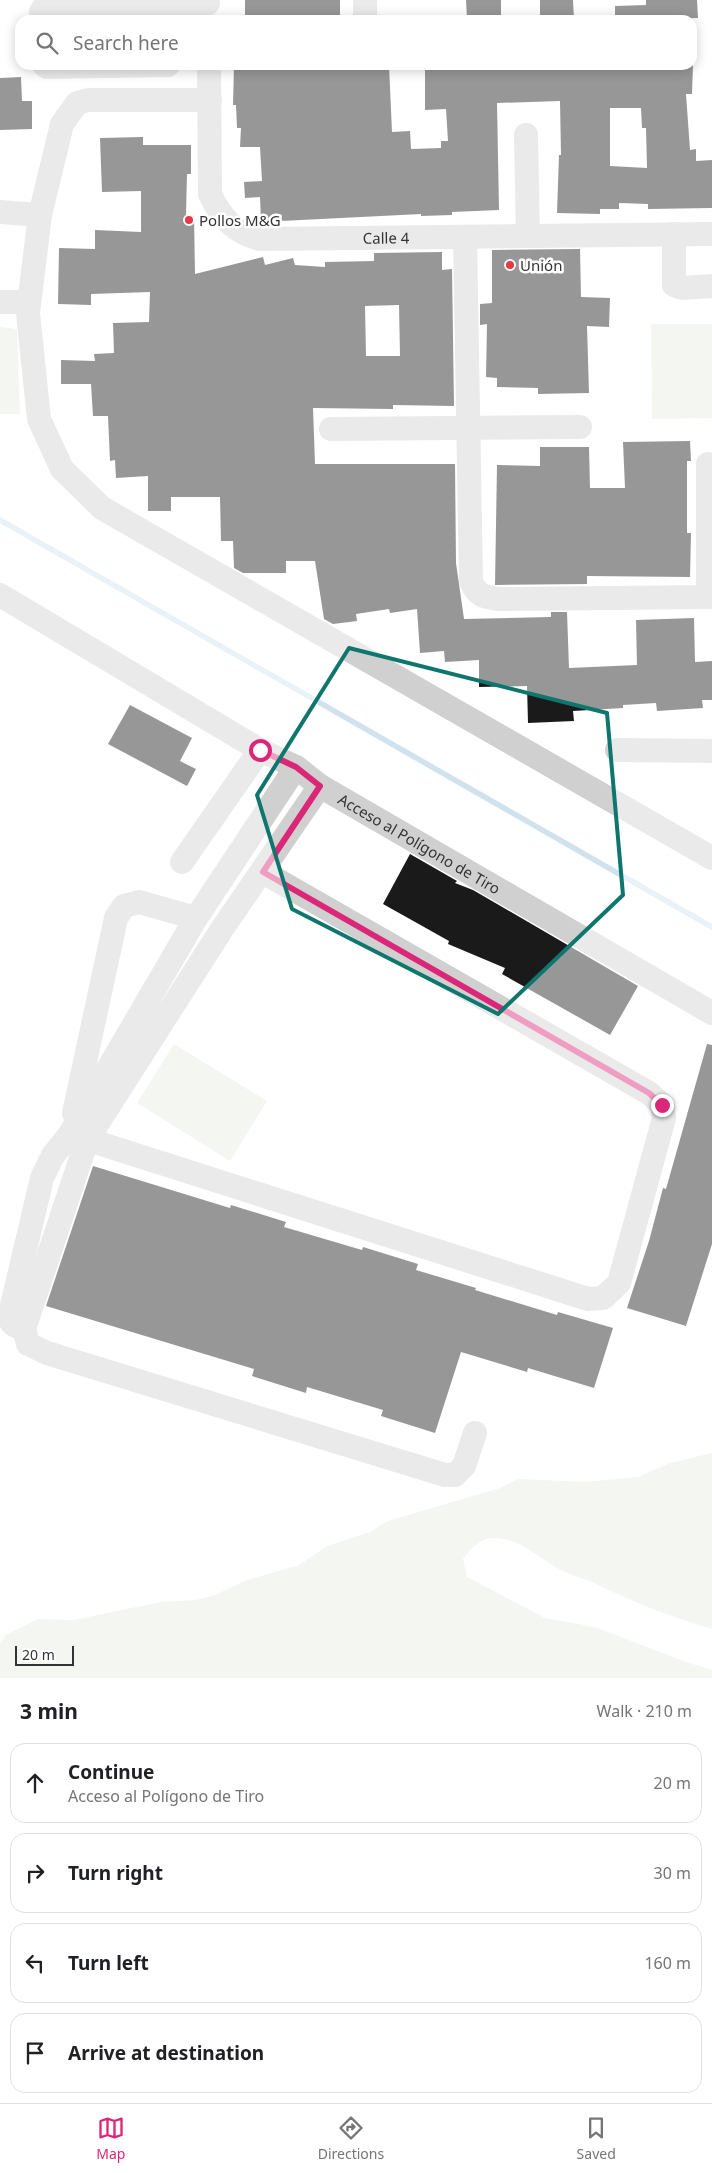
<!DOCTYPE html>
<html lang="en">
<head>
<meta charset="utf-8">
<style>
  :root { --surface:#fff; --page:#f2f2f2; --text:#202124; --muted:#757577; --line:#e0e0e0; --accent:#db2777 }
  body { margin:0; font-family:"Noto Sans",sans-serif; background:var(--page); color:var(--text) }
  .scale { position:absolute; left:15px; bottom:12px; width:59px; box-sizing:border-box; padding-left:5px; border:2px solid #333; border-top:0; font-size:14px; line-height:18px; white-space:nowrap; color:#333; -webkit-text-stroke:4px #fff; paint-order:stroke }
  .stop { position:absolute; width:15px; height:15px; margin:-11px; border:4px solid #db2777; border-radius:50%; background:#fff }
  .stop.end { background:#db2777; border-color:#fff; box-shadow:0 1px 5px #0008 }
  .list { margin:0; padding:0; list-style:none }
  h2 { display:flex; justify-content:space-between; align-items:center; height:65px; margin:0; padding:0 20px; font-size:21px }
  h2 small { font-size:16px; font-weight:400; color:var(--muted) }
  .list li { display:grid; grid-template-columns:32px 1fr auto; gap:15px; align-items:center; box-sizing:border-box; height:80px; margin:0 10px 10px; padding:0 10px; border:1px solid var(--line); border-radius:15px }
  .list b { display:block; font-size:19px; white-space:nowrap }
  .list p { margin:0; font-size:16px; white-space:nowrap; color:var(--muted) }
  .list em { font-size:16px; font-style:normal; color:var(--muted) }
  .icon { flex:none; width:28px; height:28px; fill:none; stroke:currentColor; stroke-width:2; stroke-linecap:round; stroke-linejoin:round }
  .map { position:relative; flex:none; width:712px; height:1678px; overflow:hidden }
  .search { position:absolute; background:var(--surface); box-shadow:0 2px 12px #0003; left:15px; right:15px; top:15px; height:55px; display:flex; align-items:center; gap:12px; box-sizing:border-box; padding:0 18px; border-radius:15px; color:var(--muted); font-size:19px }
  .sheet { height:425px; background:var(--surface) }
  nav { display:flex; justify-content:space-around; align-items:center; box-sizing:border-box; height:70px; border-top:1px solid var(--line); background:var(--surface); font-size:14px; color:var(--muted) }
  nav a { display:grid; justify-items:center; gap:2px }
  nav .on { color:var(--accent) }
  .map>svg:first-child { display:block }
</style>
</head>
<body>
<div class="map">
<svg width="712" height="1678" viewBox="0 0 712 1678">
  <rect width="100%" height="100%" fill="#fff"/>
  <path fill="#e6ecdf" d="M 651,324 L 712,324 L 712,418 L 652,419 Z
    M 0,327 L 17,329 L 20,414 L 0,414 Z
    M 174,1044 L 267,1101 L 230,1161 L 137,1103 Z
    M 712,1453 L 712,1629 C 671,1617 633,1602 594,1583 C 583,1578 570,1575 559,1569 C 537,1557 520,1538 494,1538 C 481,1537 470,1550 463,1559 L 467,1577 L 545,1618 L 595,1627 L 683,1661 L 712,1670 L 712,1678 L 0,1678 L 0,1643 L 5,1635 L 38,1619 L 73,1620 L 161,1602 L 196,1600 L 215,1595 L 247,1580 L 299,1565 L 327,1546 L 370,1532 L 388,1521 L 500,1488 L 518,1479 L 586,1482 L 638,1477 L 670,1463 Z"/>
  <g fill="none" stroke-linecap="round" stroke-linejoin="round">
    <path stroke="#cfe2ee" stroke-width="5.5" d="M 0,520 L 712,927"/>
  </g>
  <path fill="#1a1a1a" fill-rule="evenodd" d="M 245,0 L 340,0 L 340,20 L 245,20 Z
    M 466,0 L 501,0 L 501,20 L 467,20 Z
    M 540,0 L 573,0 L 574,20 L 540,20 Z
    M 646,0 L 697,0 L 698,18 L 615,20 L 615,6 L 646,5 Z
    M 234,65 L 389,65 L 392,132 L 410,131 L 411,149 L 441,148 L 441,141 L 448,141 L 446,109 L 425,110 L 425,65 L 492,65 L 492,68 L 693,65 L 692,94 L 686,94 L 690,150 L 696,149 L 696,161 L 712,160 L 712,208 L 648,209 L 648,204 L 619,203 L 619,209 L 600,209 L 600,214 L 557,213 L 559,155 L 561,155 L 560,101 L 497,103 L 499,210 L 452,212 L 452,215 L 421,216 L 421,214 L 261,222 L 260,197 L 245,198 L 244,182 L 262,181 L 260,147 L 240,147 L 241,128 L 237,128 L 236,105 L 233,105 ZM 610,108 L 641,108 L 642,128 L 646,128 L 647,168 L 610,166 Z
    M 21,77 L 22,101 L 32,101 L 32,129 L 0,130 L 0,78 Z
    M 143,137 L 143,145 L 191,145 L 191,174 L 187,174 L 186,215 L 194,216 L 195,274 L 263,257 L 265,265 L 293,258 L 295,265 L 325,267 L 325,262 L 374,261 L 374,253 L 442,252 L 442,270 L 452,269 L 454,406 L 393,405 L 393,409 L 313,408 L 315,464 L 455,464 L 456,563 L 464,619 L 551,617 L 551,612 L 567,612 L 569,668 L 637,665 L 636,620 L 694,618 L 695,662 L 712,661 L 712,700 L 702,700 L 703,708 L 657,711 L 656,703 L 623,705 L 623,708 L 573,711 L 574,721 L 528,723 L 527,686 L 479,687 L 479,660 L 445,662 L 444,651 L 420,653 L 417,609 L 390,613 L 389,609 L 356,614 L 357,621 L 333,624 L 324,619 L 315,561 L 286,561 L 286,573 L 243,573 L 234,568 L 233,541 L 221,541 L 220,497 L 171,497 L 171,511 L 148,511 L 148,476 L 116,478 L 115,460 L 110,461 L 108,416 L 93,416 L 91,384 L 61,384 L 61,360 L 95,361 L 94,354 L 114,353 L 113,323 L 149,322 L 150,292 L 91,294 L 91,305 L 58,304 L 59,248 L 95,249 L 95,230 L 141,232 L 141,191 L 102,192 L 100,138 ZM 399,305 L 400,356 L 366,356 L 365,306 Z
    M 580,249 L 581,297 L 610,298 L 609,327 L 587,326 L 589,393 L 538,394 L 538,388 L 497,387 L 497,378 L 486,377 L 487,324 L 480,325 L 480,304 L 492,303 L 492,250 Z
    M 690,441 L 691,461 L 687,461 L 687,533 L 691,533 L 690,577 L 587,576 L 587,584 L 495,585 L 497,465 L 540,466 L 540,447 L 589,447 L 590,488 L 625,488 L 623,442 Z
    M 130,705 L 192,738 L 180,761 L 196,769 L 187,786 L 108,744 Z
    M 410,854 L 457,881 L 455,883 L 473,890 L 638,986 L 610,1035 L 502,974 L 505,968 L 448,944 L 449,941 L 383,904 Z
    M 707,1044 L 712,1045 L 712,1244 L 686,1326 L 627,1308 L 649,1241 L 663,1188 L 666,1189 Z
    M 93,1166 L 230,1208 L 231,1205 L 286,1222 L 284,1227 L 362,1250 L 363,1247 L 418,1264 L 416,1270 L 476,1288 L 475,1290 L 557,1315 L 558,1312 L 613,1328 L 594,1388 L 528,1368 L 527,1372 L 461,1352 L 435,1433 L 381,1416 L 383,1410 L 307,1387 L 306,1393 L 252,1376 L 254,1369 L 46,1306 Z"/>
  <g fill="none" stroke-linecap="round" stroke-linejoin="round">
    <g stroke="#d0d0d0" stroke-width="24">
      <path d="M 365,0 L 365,20"/>
      <path d="M 41,20 L 41,12 L 44,7 L 53,5 L 208,3"/>
      <path d="M 44,65 L 47,67 L 168,65"/>
      <path id="s1" d="M 209,65 L 210,194 C 221,218 235,233 260,239 L 712,234"/>
      <path d="M 210,100 L 88,100 L 77,103 L 62,124 L 40,215 L 28,313 L 39,419 L 62,469 L 102,508 L 712,858"/>
      <path d="M 526,135 L 528,236"/>
      <path d="M 0,212 L 40,215"/>
      <path d="M 674,234 L 674,285 L 682,288 L 712,286"/>
      <path d="M 465,237 L 471,581 C 477,596 484,597 499,599 L 712,597"/>
      <path d="M 0,302 L 27,302"/>
      <path d="M 331,429 L 580,427"/>
      <path d="M 708,464 L 708,597"/>
      <path id="s2" d="M 0,595 L 260,750 L 296,767 L 320,786 L 712,1013"/>
      <path d="M 617,750 L 712,751"/>
      <path d="M 320,786 L 222,929 L 87,1140 L 24,1329 L 28,1344 L 47,1353 L 445,1475 L 455,1475 L 464,1466 L 475,1433"/>
      <path d="M 182,862 L 260,750"/>
      <path d="M 74,1113 L 116,918 L 124,906 L 139,902 L 196,918"/>
      <path d="M 70,1134 L 196,918 L 296,767"/>
      <path d="M 24,1329 C 15,1326 9,1325 10,1314 L 42,1178 L 52,1157 L 70,1134 L 588,1299 L 603,1298 L 619,1283 L 664,1118 L 662,1105 L 649,1093 L 263,872"/>
    </g>
  </g>
  <g fill="none" stroke-linecap="round" stroke-linejoin="round">
    <path stroke="#db2777" stroke-width="6" d="M 260,750 L 296,767 L 320,786 L 263,872 L 649,1093 L 662,1105"/>
  </g>
  <path d="M0 0H712V1678H0ZM 349,648 L 607,713 L 623,895 L 498,1014 L 292,909 L 257,795 Z" fill="#fff" fill-opacity=".55" fill-rule="evenodd"/>
  <path fill="none" stroke="#0f766e" stroke-width="4" stroke-linejoin="round" d="M 349,648 L 607,713 L 623,895 L 498,1014 L 292,909 L 257,795 Z"/>
  <g fill="#e63946" stroke="#fff" stroke-width="2">
    <circle cx="189" cy="220" r="5"/>
    <circle cx="510" cy="265" r="5"/>
  </g>
  <g text-anchor="middle" dominant-baseline="central" stroke-width="5" stroke-linejoin="round" paint-order="stroke">
    <g font-size="15" fill="#333" stroke="#fff" text-anchor="start">
      <text x="199" y="220">Pollos M&amp;G</text>
      <text x="520" y="265">Unión</text>
    </g>
    <g font-size="15" fill="#333" stroke="#fff">
      <text stroke="none"><textPath href="#s1" startOffset="325">Calle 4</textPath></text>
      <text stroke="none"><textPath href="#s2" startOffset="488">Acceso al Polígono de Tiro</textPath></text>
    </g>
  </g>
</svg>
<div class="scale">20 m</div>
<div class="stop" style="left:260px;top:750px"></div>
<div class="stop end" style="left:662px;top:1105px"></div>
<div class="search"><svg class="icon" aria-label="search" viewBox="0 0 24 24"><circle cx="10" cy="10" r="6"/><path d="M15 15l6 6"/></svg>Search here</div>
</div>
<section class="sheet">
<h2>3 min<small>Walk · 210 m</small></h2>
<ul class="list">
<li><svg class="icon" aria-label="ahead" viewBox="0 0 24 24"><path d="M12 20V5M6 11l6-6 6 6"/></svg><div><b>Continue</b><p>Acceso al Polígono de Tiro</p></div><em>20 m</em></li>
<li><svg class="icon" aria-label="right" viewBox="0 0 24 24"><path d="M7 20v-9h11M14 6l5 5-5 5"/></svg><div><b>Turn right</b></div><em>30 m</em></li>
<li><svg class="icon" aria-label="left" viewBox="0 0 24 24"><path d="M17 20v-9H6M10 6l-5 5 5 5"/></svg><div><b>Turn left</b></div><em>160 m</em></li>
<li><svg class="icon" aria-label="arrive" viewBox="0 0 24 24"><path d="M6 21V4h12l-3 4 3 4H6"/></svg><div><b>Arrive at destination</b></div></li>
</ul>
</section>
<nav>
<a class="on"><svg class="icon" aria-label="map" viewBox="0 0 24 24"><path d="M3 6l6-2 6 2 6-2v14l-6 2-6-2-6 2zM9 4v14M15 6v14"/></svg>Map</a>
<a><svg class="icon" aria-label="directions" viewBox="0 0 24 24"><path d="M12 3l9 9-9 9-9-9zM9 14v-3h6M13 9l2 2-2 2"/></svg>Directions</a>
<a><svg class="icon" aria-label="saved" viewBox="0 0 24 24"><path d="M7 4h10v16l-5-4-5 4z"/></svg>Saved</a>
</nav>
</body>
</html>
